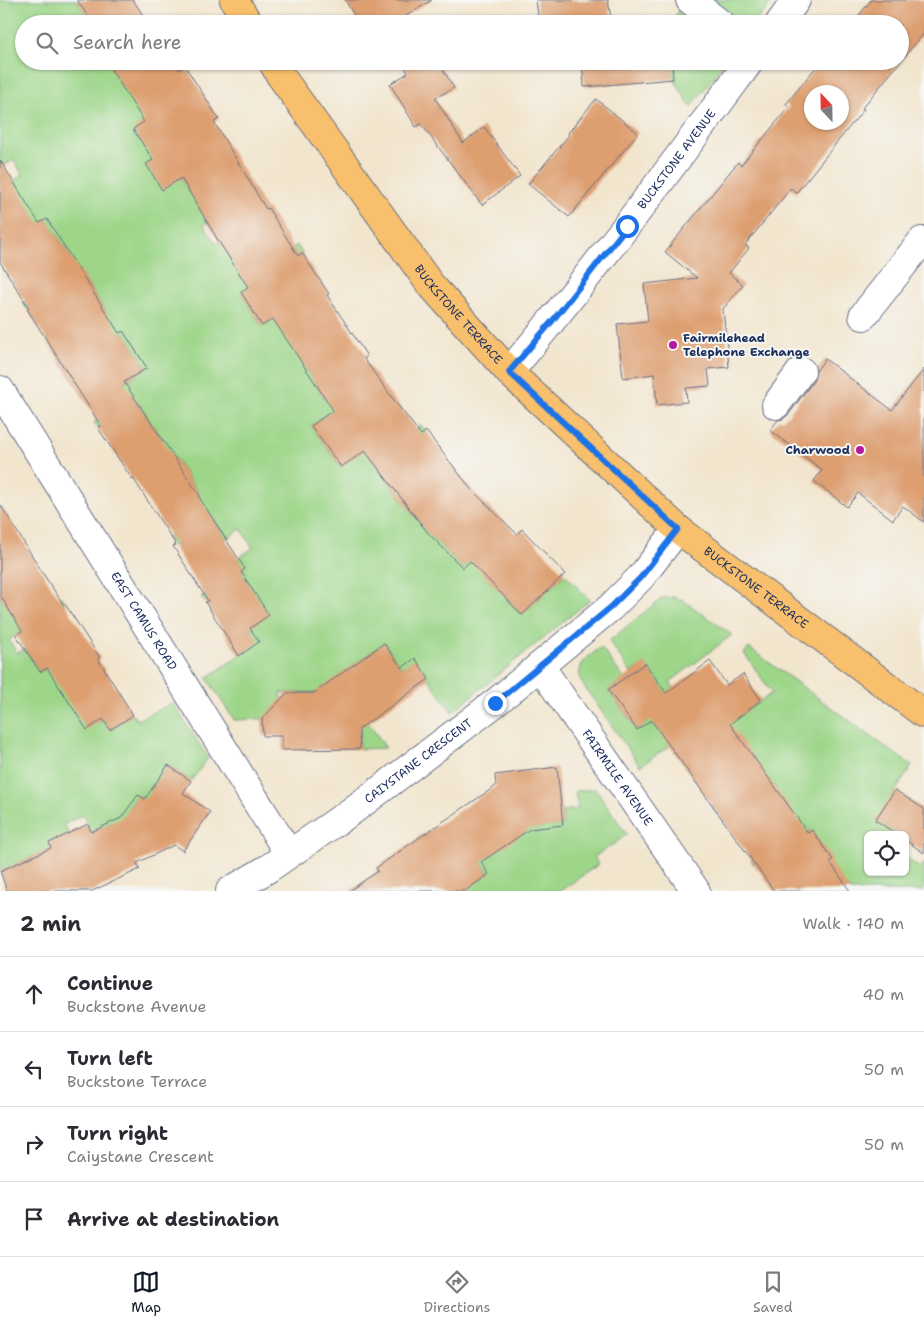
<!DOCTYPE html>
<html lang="en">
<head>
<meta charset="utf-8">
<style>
  :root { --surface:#fff; --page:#f2f2f3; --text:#2b2b33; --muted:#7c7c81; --line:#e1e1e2; --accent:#111827 }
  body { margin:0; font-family:"Shantell Sans",sans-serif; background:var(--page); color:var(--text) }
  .controls { position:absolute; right:15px; bottom:15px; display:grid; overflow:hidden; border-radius:8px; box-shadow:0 1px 4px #0004 }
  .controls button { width:45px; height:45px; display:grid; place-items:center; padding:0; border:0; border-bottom:1px solid var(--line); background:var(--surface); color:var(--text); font:25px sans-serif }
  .compass { position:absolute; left:804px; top:85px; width:45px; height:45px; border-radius:50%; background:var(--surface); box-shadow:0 1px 4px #0004; rotate:338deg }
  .stop { position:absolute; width:15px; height:15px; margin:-11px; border:4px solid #1a73e8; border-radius:50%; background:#fff }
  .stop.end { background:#1a73e8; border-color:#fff; box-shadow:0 1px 5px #0008 }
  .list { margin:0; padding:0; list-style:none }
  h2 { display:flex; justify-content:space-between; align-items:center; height:65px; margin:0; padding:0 20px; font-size:21px }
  h2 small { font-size:16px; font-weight:400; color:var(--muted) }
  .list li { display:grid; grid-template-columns:32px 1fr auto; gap:15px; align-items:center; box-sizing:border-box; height:75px; padding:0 20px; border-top:1px solid var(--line) }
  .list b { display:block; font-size:19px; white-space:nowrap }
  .list p { margin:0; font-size:16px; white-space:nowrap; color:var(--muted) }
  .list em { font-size:16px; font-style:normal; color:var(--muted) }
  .icon { flex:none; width:28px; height:28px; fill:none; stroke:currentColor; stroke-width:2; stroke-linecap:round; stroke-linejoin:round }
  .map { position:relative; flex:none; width:924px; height:891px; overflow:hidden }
  .search { position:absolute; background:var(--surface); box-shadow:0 1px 4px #0004; left:15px; right:15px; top:15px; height:55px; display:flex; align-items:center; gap:12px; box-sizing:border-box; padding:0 18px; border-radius:28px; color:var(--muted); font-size:19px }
  .sheet { height:365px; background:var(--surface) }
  nav { display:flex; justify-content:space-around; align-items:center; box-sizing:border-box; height:70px; border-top:1px solid var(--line); background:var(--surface); font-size:14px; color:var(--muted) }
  nav a { display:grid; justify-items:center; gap:2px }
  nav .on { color:var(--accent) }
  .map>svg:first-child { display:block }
</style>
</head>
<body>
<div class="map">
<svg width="924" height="891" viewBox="0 0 924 891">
  <rect width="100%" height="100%" fill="#f6f6f2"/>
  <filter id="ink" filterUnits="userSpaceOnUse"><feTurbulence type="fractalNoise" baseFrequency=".02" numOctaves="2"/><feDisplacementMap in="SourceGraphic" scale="10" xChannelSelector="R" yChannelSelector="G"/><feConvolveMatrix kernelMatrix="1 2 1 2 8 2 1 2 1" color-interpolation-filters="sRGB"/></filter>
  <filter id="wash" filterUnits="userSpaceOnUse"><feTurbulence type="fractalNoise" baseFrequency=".0096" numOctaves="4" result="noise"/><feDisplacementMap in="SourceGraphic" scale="20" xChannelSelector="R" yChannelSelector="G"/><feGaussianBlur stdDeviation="1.12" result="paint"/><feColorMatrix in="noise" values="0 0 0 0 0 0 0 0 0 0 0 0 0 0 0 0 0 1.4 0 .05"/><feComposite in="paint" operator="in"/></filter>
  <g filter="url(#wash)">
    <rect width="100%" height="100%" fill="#f2e5ce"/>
    <path fill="#9dd689" stroke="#5c8274" d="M 0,0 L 77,0 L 93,24 L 24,24 L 24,61 L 106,61 L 124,89 L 168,61 L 173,61 L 174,63 L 177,61 L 182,61 L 185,66 L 135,98 L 191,137 L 147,164 L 181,178 L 203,214 L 249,197 L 204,225 L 216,244 L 220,241 L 269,262 L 297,245 L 302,253 L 241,292 L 262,326 L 274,318 L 286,337 L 335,307 L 339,314 L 291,345 L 325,399 L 363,374 L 369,383 L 311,426 L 341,467 L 385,435 L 393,446 L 421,425 L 426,431 L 378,468 L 427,532 L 463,568 L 485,545 L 511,559 L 489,580 L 522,615 L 565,574 L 590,600 L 452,712 L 415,659 L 402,668 L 384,643 L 337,677 L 386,748 L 360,749 L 359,727 L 329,692 L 281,693 L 282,713 L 262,719 L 234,720 L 207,678 L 258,642 L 250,628 L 268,615 L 244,577 L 205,602 L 201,597 L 245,569 L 238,558 L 253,548 L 241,529 L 226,539 L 214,520 L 173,546 L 167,537 L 188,524 L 179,510 L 200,496 L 176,459 L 137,484 L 162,439 L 138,403 L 98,428 L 94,422 L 122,403 L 114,389 L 147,368 L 123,331 L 64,368 L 61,363 L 83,349 L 73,333 L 106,312 L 82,275 L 27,309 L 23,303 L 46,289 L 39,278 L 71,257 L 47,219 L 34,227 L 13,181 L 23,175 L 14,160 L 0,168 Z
      M 683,0 L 773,0 L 754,24 L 672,24 Z
      M 670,61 L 726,61 L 691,107 L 675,81 Z
      M 0,595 L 9,609 L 39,612 L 61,597 L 65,604 L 9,640 L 17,653 L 25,649 L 40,672 L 52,665 L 87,729 L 103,719 L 110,730 L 133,715 L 137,720 L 173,703 L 208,758 L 191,781 L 168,766 L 148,802 L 138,795 L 128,808 L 128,844 L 117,820 L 91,832 L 83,815 L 64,824 L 76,849 L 60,838 L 49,843 L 51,848 L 0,871 Z
      M 674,597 L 683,600 L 732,635 L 670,682 L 701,726 L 738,701 L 727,685 L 730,683 L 749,709 L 772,693 L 744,653 L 749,648 L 912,766 L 876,820 L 898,835 L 868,835 L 868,872 L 905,872 L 905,857 L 920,868 L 924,863 L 924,891 L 850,891 L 846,886 L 819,870 L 832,860 L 811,830 L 757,868 L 751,861 L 791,832 L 737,796 L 716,812 L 711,805 L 761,770 L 696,728 L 640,766 L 583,685 C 573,666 588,657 601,647 L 624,679 L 608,690 L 637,730 L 673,703 L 645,664 L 631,673 L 609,641 L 662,598 Z
      M 596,789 L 627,835 L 594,857 L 599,864 L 560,891 L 450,891 L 448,882 L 417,839 L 423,835 L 455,858 L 473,885 L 489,874 L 481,862 L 515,830 L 563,825 L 562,811 L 578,809 L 575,791 Z"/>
    <g id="blocks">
      <path fill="#dd9e70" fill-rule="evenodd" d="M 77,0 L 133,0 L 149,24 L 93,24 Z
        M 345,0 L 432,0 L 393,24 L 359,24 Z
        M 536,0 L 608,0 L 612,24 L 539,24 Z
        M 871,0 L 924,0 L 924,33 L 862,108 L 864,109 L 796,193 L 791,188 L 745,245 L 749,248 L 729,273 L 743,285 L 723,309 L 729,367 L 708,369 L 710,386 L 686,388 L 687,402 L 657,405 L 654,374 L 623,378 L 617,324 L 648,321 L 644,284 L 697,278 L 665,252 L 738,162 L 741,165 L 789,107 L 786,104 L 821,61 L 900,61 L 900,24 L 852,24 ZM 812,92 L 842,92 L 842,122 L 812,122 Z
        M 106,61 L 173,61 L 179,70 L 185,66 L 219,119 L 214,122 L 266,209 L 268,208 L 298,256 L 302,253 L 329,294 L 327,295 L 367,356 L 364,359 L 394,400 L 421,435 L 426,431 L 471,489 L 517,534 L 522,529 L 565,574 L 522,615 L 470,561 L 463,568 L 428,533 L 365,451 L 341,467 L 311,426 L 333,410 L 273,319 L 262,326 L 241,292 L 248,287 L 219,242 L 181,178 L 162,190 L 146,164 L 153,160 L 133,129 L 144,122 Z
        M 401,61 L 438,61 L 454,88 L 435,98 L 463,143 L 484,127 L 520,176 L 482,205 L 421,124 L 416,127 L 390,84 L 408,73 Z
        M 582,61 L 672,61 L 673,79 L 584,87 Z
        M 596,99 L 638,133 L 569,217 L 528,184 L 569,135 L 568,133 Z
        M 0,160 L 39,223 L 47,219 L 119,333 L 123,331 L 147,368 L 124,382 L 200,496 L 199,497 L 245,569 L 241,572 L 269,615 L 250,628 L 259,642 L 239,656 L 205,602 L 208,601 L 173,546 L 176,545 L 133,478 L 132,479 L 98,428 L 101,426 L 27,309 L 29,308 L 0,262 Z
        M 825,359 L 892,410 L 924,369 L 924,522 L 903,506 L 893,520 L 858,493 L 847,507 L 814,481 L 822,470 L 770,430 L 778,420 L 783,419 L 789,414 L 814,380 L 816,371 Z
        M 0,504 L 49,583 L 64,605 L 65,604 L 100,658 L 98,659 L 133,715 L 110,730 L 103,719 L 87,730 L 47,668 L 40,672 L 16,635 L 22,631 L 0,595 Z
        M 384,643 L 402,668 L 415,658 L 429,679 L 359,729 L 360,749 L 282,750 L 282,736 L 263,736 L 262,719 L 287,693 L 314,693 Z
        M 710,661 L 727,685 L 743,674 L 761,700 L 730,724 L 808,833 L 812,830 L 833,860 L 830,862 L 850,891 L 774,891 L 651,720 L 637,730 L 608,690 L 645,663 L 666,693 Z
        M 168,765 L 191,781 L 183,793 L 210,812 L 183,851 L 174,845 L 137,863 L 140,869 L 92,891 L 7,891 L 0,871 L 51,848 L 49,843 L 88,824 L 91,832 L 121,818 L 138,795 L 145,799 Z
        M 557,767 L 563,825 L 530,829 L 481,862 L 489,874 L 465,891 L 349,891 L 378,871 L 376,868 L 423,835 L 496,786 L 495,775 Z
        M 895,790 L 924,809 L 924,853 L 905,840 L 905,835 L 898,835 L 875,820 Z"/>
    </g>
  </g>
  <g filter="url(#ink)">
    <use href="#blocks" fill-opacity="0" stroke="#666f85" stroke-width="1"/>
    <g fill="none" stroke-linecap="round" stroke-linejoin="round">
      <g stroke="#666f85" stroke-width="30">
        <g id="minor">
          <path d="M 690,0 L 721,24"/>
          <path d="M 779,24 L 796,0"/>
          <path d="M 863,316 L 922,241 L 924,241"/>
          <path id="s1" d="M 509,372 C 594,272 672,166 750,61"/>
          <path id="s2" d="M 0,390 L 289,854"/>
          <path d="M 776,405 L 801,371"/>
          <path id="s3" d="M 540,666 L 696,891"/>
          <path id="s4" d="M 230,891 L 269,868 L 349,813 L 384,787 L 495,703 L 611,607 L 641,577 L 678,529"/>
        </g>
      </g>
      <g stroke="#666f85" stroke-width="30">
        <g id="major">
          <path d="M 234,0 L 249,24"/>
          <path id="s5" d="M 272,61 L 280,75 L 430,284 L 509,372 L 678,529 L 924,714"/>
        </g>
      </g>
      <use href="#minor" stroke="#fff" stroke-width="28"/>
      <use href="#major" stroke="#f8bf6c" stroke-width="28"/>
    </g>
  </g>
  <g fill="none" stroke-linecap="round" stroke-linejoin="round" filter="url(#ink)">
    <path stroke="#1a73e8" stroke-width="6" d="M 495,703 L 611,607 L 641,577 L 678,529 L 509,372 L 554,319 L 627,226"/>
  </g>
  <g fill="#b5179e" stroke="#f6f6f2" stroke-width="2">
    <circle cx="673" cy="345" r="5"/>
    <circle cx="860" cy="450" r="5"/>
  </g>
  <g text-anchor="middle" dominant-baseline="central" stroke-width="4" stroke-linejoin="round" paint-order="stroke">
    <g font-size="12" fill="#1b2f5e" stroke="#f6f6f2">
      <text stroke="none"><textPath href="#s1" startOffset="271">BUCKSTONE AVENUE</textPath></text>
      <text stroke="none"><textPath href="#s5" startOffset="315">BUCKSTONE TERRACE</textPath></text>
      <text stroke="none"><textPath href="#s5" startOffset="720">BUCKSTONE TERRACE</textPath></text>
      <text stroke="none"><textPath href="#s2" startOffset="272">EAST CAMUS ROAD</textPath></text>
      <text stroke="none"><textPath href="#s4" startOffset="229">CAIYSTANE CRESCENT</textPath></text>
      <text stroke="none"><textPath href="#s3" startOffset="136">FAIRMILE AVENUE</textPath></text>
    </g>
    <g font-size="12" font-weight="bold" fill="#1b2f5e" stroke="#f6f6f2" text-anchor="start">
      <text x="683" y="338">Fairmilehead<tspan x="683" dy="14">Telephone Exchange</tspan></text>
      <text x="850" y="450" text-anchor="end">Charwood</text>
    </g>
  </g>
</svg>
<div class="controls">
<button><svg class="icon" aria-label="locate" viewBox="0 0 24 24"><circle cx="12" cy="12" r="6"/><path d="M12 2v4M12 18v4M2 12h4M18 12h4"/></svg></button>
</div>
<svg class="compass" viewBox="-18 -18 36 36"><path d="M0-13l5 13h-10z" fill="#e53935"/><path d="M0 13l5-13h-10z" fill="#7c7c81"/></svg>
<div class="stop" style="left:627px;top:226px"></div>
<div class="stop end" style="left:495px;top:703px"></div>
<div class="search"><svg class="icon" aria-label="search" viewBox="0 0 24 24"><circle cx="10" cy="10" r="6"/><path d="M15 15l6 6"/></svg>Search here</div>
</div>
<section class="sheet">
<h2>2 min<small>Walk · 140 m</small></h2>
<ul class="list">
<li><svg class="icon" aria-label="ahead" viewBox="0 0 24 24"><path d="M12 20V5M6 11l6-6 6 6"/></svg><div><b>Continue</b><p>Buckstone Avenue</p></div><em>40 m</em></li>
<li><svg class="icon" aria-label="left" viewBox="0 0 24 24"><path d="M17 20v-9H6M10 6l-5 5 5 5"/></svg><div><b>Turn left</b><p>Buckstone Terrace</p></div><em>50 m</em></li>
<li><svg class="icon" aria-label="right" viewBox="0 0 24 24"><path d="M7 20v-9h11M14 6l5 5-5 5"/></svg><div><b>Turn right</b><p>Caiystane Crescent</p></div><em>50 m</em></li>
<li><svg class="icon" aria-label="arrive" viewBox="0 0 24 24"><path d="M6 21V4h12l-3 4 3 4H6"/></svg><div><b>Arrive at destination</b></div></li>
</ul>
</section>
<nav>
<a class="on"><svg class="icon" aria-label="map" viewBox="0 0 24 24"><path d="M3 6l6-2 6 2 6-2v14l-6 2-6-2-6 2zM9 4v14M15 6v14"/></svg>Map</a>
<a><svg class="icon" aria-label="directions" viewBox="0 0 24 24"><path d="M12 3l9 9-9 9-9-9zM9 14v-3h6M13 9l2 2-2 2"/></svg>Directions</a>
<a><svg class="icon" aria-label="saved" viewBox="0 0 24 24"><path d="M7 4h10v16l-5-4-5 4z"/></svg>Saved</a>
</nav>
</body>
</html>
